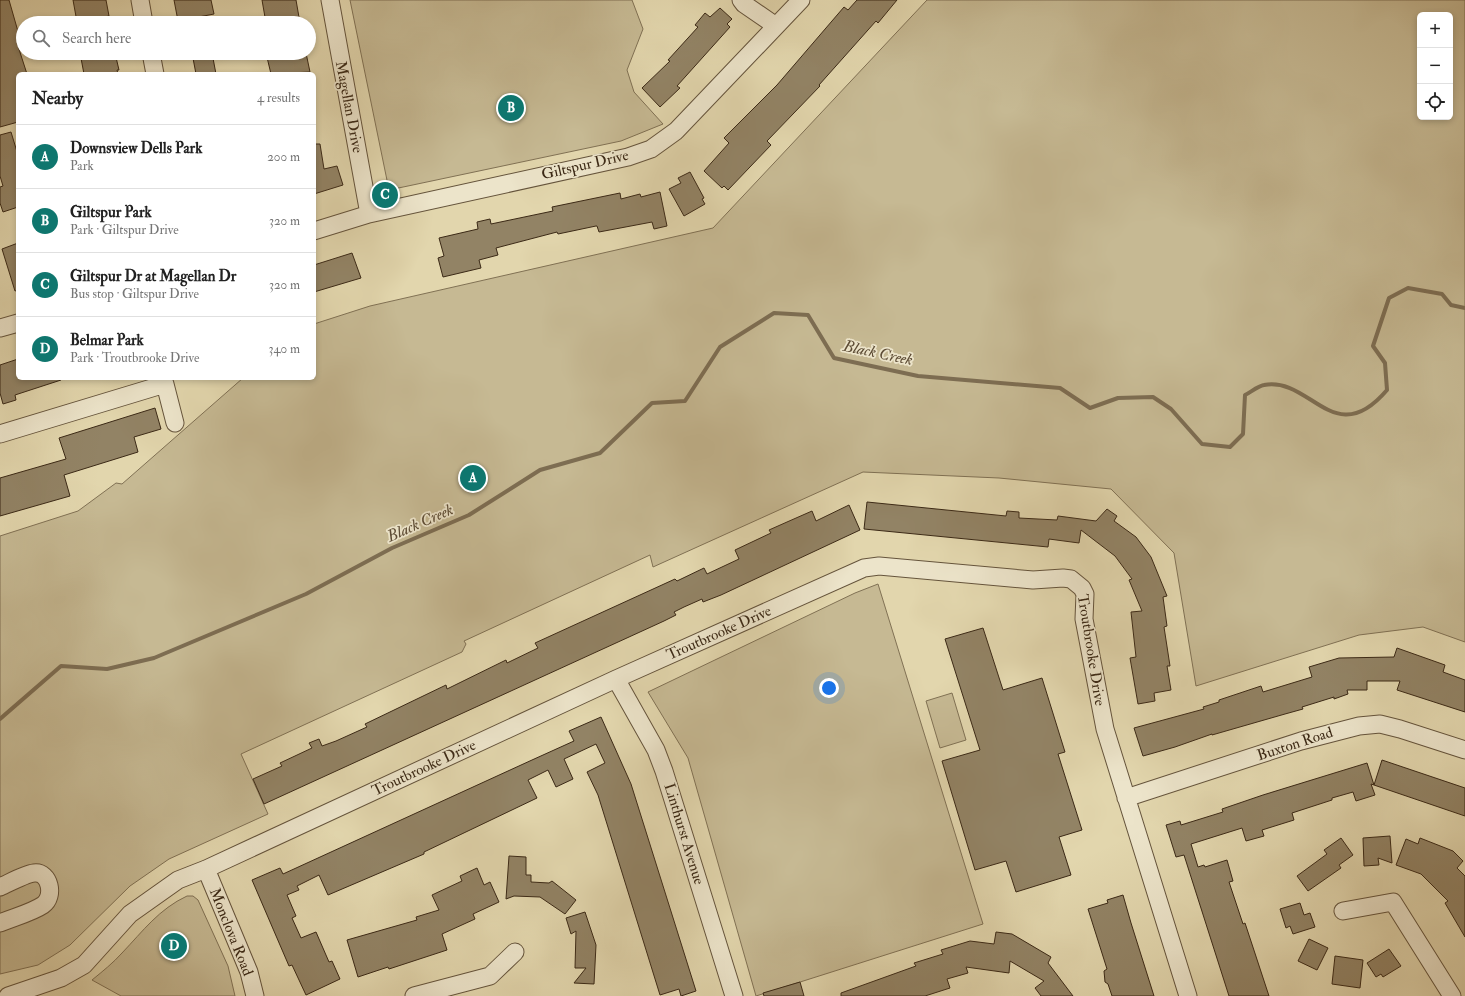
<!DOCTYPE html>
<html lang="en">
<head>
<meta charset="utf-8">
<style>
  :root { --surface:#fff; --page:#f6f6f6; --text:#222; --muted:#767676; --line:#e0e0e0; --accent:#0f766e }
  body { margin:0; font-family:"IM FELL Double Pica",serif; background:var(--page); color:var(--text) }
  .controls { position:absolute; right:12px; top:12px; display:grid; overflow:hidden; border-radius:6px; box-shadow:0 2px 6px #0003 }
  .controls button { width:36px; height:36px; display:grid; place-items:center; padding:0; border:0; border-bottom:1px solid var(--line); background:var(--surface); color:var(--text); font:20px sans-serif }
  .you { position:absolute; left:829px; top:688px; width:14px; height:14px; margin:-10px; border:3px solid #fff; border-radius:50%; background:#1a73e8; box-shadow:0 0 0 6px #1a73e833 }
  .badge { display:grid; place-items:center; width:26px; height:26px; border-radius:50%; background:var(--accent); color:#fff; font-size:13px; font-weight:700 }
  .pin { position:absolute; translate:-50% -50%; border:2px solid #fff; box-shadow:0 1px 4px #0006 }
  .list { margin:0; padding:0; list-style:none }
  h2 { display:flex; justify-content:space-between; align-items:center; height:52px; margin:0; padding:0 16px; font-size:17px }
  h2 small { font-size:13px; font-weight:400; color:var(--muted) }
  .list li { display:grid; grid-template-columns:26px 1fr auto; gap:12px; align-items:center; box-sizing:border-box; height:64px; padding:0 16px; border-top:1px solid var(--line) }
  .list b { display:block; font-size:15px; white-space:nowrap }
  .list p { margin:0; font-size:13px; white-space:nowrap; color:var(--muted) }
  .list em { font-size:13px; font-style:normal; color:var(--muted) }
  .icon { flex:none; width:22px; height:22px; fill:none; stroke:currentColor; stroke-width:2; stroke-linecap:round; stroke-linejoin:round }
  .map { position:relative; flex:none; width:1465px; height:996px; overflow:hidden }
  .search { position:absolute; background:var(--surface); box-shadow:0 2px 6px #0003; left:16px; top:16px; width:300px; height:44px; display:flex; align-items:center; gap:10px; box-sizing:border-box; padding:0 14px; border-radius:22px; color:var(--muted); font-size:15px }
  .panel { position:absolute; background:var(--surface); box-shadow:0 2px 6px #0003; left:16px; top:72px; width:300px; height:308px; border-radius:6px }
  .map>svg:first-child { display:block }
</style>
</head>
<body>
<div class="map">
<svg width="1465" height="996" viewBox="0 0 1465 996">
  <rect width="100%" height="100%" fill="#e2d6ad"/>
  <filter id="stains"><feTurbulence type="fractalNoise" baseFrequency=".005" numOctaves="4"/><feColorMatrix values="0 0 0 0 .2 0 0 0 0 .09 0 0 0 0 .02 0 0 0 .5 -.17"/></filter>
  <radialGradient id="worn" r=".72"><stop offset=".6" stop-color="#630" stop-opacity="0"/><stop offset="1" stop-color="#630" stop-opacity=".3"/></radialGradient>
  <path fill="#c6b993" stroke="#807154" fill-rule="evenodd" d="M 350,0 L 632,0 L 643,29 L 627,70 L 634,92 L 663,124 L 621,141 L 389,190 Z
    M 927,0 L 1465,0 L 1465,642 L 1423,627 L 1359,635 L 1196,686 L 1174,553 L 1111,489 L 999,478 L 863,472 L 653,567 L 650,555 L 464,641 L 466,644 L 462,652 L 241,754 L 268,814 L 169,859 L 130,886 L 70,945 L 38,965 L 0,974 L 0,536 L 78,511 L 116,483 L 122,484 L 243,378 L 314,378 L 314,324 L 370,306 L 713,228 ZM 1420,15 L 1450,15 L 1450,117 L 1420,117 Z
    M 878,584 L 983,924 L 756,996 L 688,758 L 648,692 L 855,593 Z
    M 952,693 L 966,740 L 940,748 L 926,701 Z
    M 187,896 L 193,896 L 198,900 L 228,966 L 235,996 L 121,996 L 92,980 C 103,971 113,963 122,953 C 143,931 159,909 187,896 Z"/>
  <g fill="none" stroke-linecap="round" stroke-linejoin="round">
    <path stroke="#7d6d52" stroke-width="4" d="M 0,719 L 61,666 L 107,669 L 154,658 L 306,594 L 392,548 L 469,515 L 540,470 L 600,453 L 652,403 L 685,401 L 720,347 L 774,313 L 808,315 L 834,358 L 918,376 L 1060,388 L 1090,408 L 1118,398 L 1153,397 L 1171,409 L 1202,444 L 1230,447 L 1243,434 L 1245,395 C 1251,392 1258,386 1264,385 C 1311,376 1334,452 1387,390 L 1385,363 L 1373,346 L 1389,298 L 1408,288 L 1442,294 L 1451,305 L 1465,308"/>
  </g>
  <path fill="#928365" stroke="#3b2916" d="M 0,0 L 9,0 L 21,42 L 17,43 L 27,74 L 18,74 L 18,122 L 0,127 Z
    M 73,0 L 106,0 L 109,16 L 77,22 Z
    M 174,0 L 211,0 L 214,14 L 178,21 Z
    M 262,0 L 296,0 L 300,23 L 266,23 Z
    M 857,0 L 897,0 L 878,23 L 876,21 L 819,85 L 820,86 L 767,141 L 771,145 L 728,190 L 724,186 L 722,188 L 704,171 L 729,143 L 724,138 L 777,85 L 844,7 L 848,10 Z
    M 720,8 L 732,19 L 727,24 L 730,27 L 677,86 L 680,88 L 660,107 L 642,88 L 670,61 L 668,60 L 698,27 L 695,25 L 705,13 L 710,17 Z
    M 80,53 L 115,53 L 119,70 L 117,70 L 118,74 L 84,74 Z
    M 192,53 L 212,53 L 216,74 L 196,74 Z
    M 266,53 L 306,53 L 310,72 L 271,74 Z
    M 11,132 L 18,155 L 18,207 L 3,212 L 0,203 L 0,187 L 3,186 L 0,176 L 0,135 Z
    M 314,144 L 320,144 L 324,169 L 337,166 L 343,185 L 314,194 Z
    M 690,172 L 704,198 L 702,199 L 705,204 L 684,216 L 669,189 L 681,183 L 678,178 Z
    M 660,192 L 667,226 L 654,229 L 652,222 L 599,232 L 597,226 L 596,226 L 558,234 L 557,232 L 496,248 L 498,255 L 479,260 L 481,268 L 443,277 L 438,258 L 444,256 L 439,238 L 478,229 L 477,222 L 490,219 L 491,224 L 553,211 L 552,207 L 620,193 L 621,199 L 640,194 L 641,197 Z
    M 18,243 L 18,290 L 15,291 L 2,249 Z
    M 352,253 L 361,278 L 314,292 L 314,265 Z
    M 18,359 L 18,378 L 61,378 L 61,380 L 15,395 L 16,400 L 3,404 L 0,393 L 0,365 Z
    M 155,408 L 161,429 L 134,437 L 138,452 L 64,475 L 70,496 L 0,516 L 0,478 L 66,459 L 59,438 Z
    M 867,502 L 1006,516 L 1007,511 L 1019,512 L 1019,518 L 1057,520 L 1058,516 L 1096,521 L 1107,509 L 1117,516 L 1114,521 L 1136,537 L 1151,557 L 1167,596 L 1163,597 L 1167,626 L 1164,627 L 1170,666 L 1167,666 L 1171,690 L 1154,693 L 1155,701 L 1138,704 L 1130,658 L 1136,657 L 1131,612 L 1142,611 L 1129,580 L 1132,579 L 1115,556 L 1081,530 L 1079,543 L 1049,539 L 1048,547 L 864,529 Z
    M 849,505 L 860,530 L 721,595 L 703,602 L 702,599 L 684,607 L 674,612 L 676,615 L 664,621 L 264,804 L 253,779 L 282,766 L 280,763 L 312,748 L 309,743 L 319,739 L 322,746 L 336,741 L 367,727 L 365,724 L 446,685 L 447,689 L 506,660 L 507,663 L 538,648 L 535,643 L 675,579 L 677,581 L 704,568 L 707,574 L 739,559 L 735,550 L 771,533 L 769,530 L 787,522 L 812,511 L 816,521 Z
    M 983,628 L 1003,690 L 1042,678 L 1065,752 L 1058,754 L 1082,830 L 1059,837 L 1071,875 L 1016,892 L 1006,861 L 975,870 L 942,761 L 980,750 L 945,639 Z
    M 1397,648 L 1445,665 L 1443,672 L 1465,680 L 1465,712 L 1397,690 L 1400,681 L 1367,681 L 1367,690 L 1347,690 L 1348,694 L 1334,699 L 1334,697 L 1302,707 L 1303,709 L 1285,714 L 1212,735 L 1212,734 L 1175,747 L 1143,756 L 1134,728 L 1204,709 L 1203,707 L 1219,702 L 1219,700 L 1261,686 L 1263,692 L 1312,677 L 1309,667 L 1339,658 L 1394,657 Z
    M 601,717 L 631,784 L 696,991 L 681,996 L 679,989 L 660,995 L 598,795 L 587,772 L 605,763 L 596,744 L 564,759 L 573,779 L 556,787 L 548,770 L 528,780 L 537,798 L 424,852 L 424,854 L 328,895 L 319,875 L 297,886 L 299,890 L 287,895 L 296,916 L 292,918 L 301,938 L 316,932 L 329,962 L 332,961 L 340,979 L 306,995 L 292,965 L 289,966 L 252,880 L 280,868 L 283,874 L 532,760 L 574,741 L 569,731 Z
    M 1382,760 L 1465,788 L 1465,816 L 1371,784 L 1375,795 L 1356,801 L 1353,792 L 1332,798 L 1332,800 L 1292,813 L 1294,820 L 1262,830 L 1264,836 L 1246,841 L 1242,828 L 1191,844 L 1198,867 L 1204,865 L 1205,867 L 1227,860 L 1233,881 L 1229,882 L 1243,924 L 1245,923 L 1269,996 L 1229,996 L 1184,855 L 1176,857 L 1166,825 L 1180,821 L 1181,825 L 1223,812 L 1222,809 L 1263,795 L 1367,763 L 1374,785 Z
    M 1390,836 L 1392,863 L 1378,858 L 1379,865 L 1364,866 L 1363,838 Z
    M 1341,838 L 1353,855 L 1339,865 L 1341,868 L 1308,891 L 1297,876 L 1327,854 L 1324,850 Z
    M 1420,838 L 1453,851 L 1463,861 L 1457,868 L 1465,876 L 1465,937 L 1445,903 L 1448,901 L 1421,874 L 1396,865 L 1406,839 L 1418,844 Z
    M 509,856 L 526,857 L 526,875 L 531,875 L 531,882 L 549,883 L 552,881 L 576,900 L 565,914 L 540,897 L 514,896 L 506,899 Z
    M 477,868 L 484,885 L 490,882 L 499,902 L 473,914 L 475,919 L 442,934 L 447,950 L 389,969 L 388,967 L 358,977 L 347,940 L 417,920 L 416,917 L 439,910 L 432,895 L 462,881 L 460,876 Z
    M 1123,895 L 1131,923 L 1154,996 L 1112,996 L 1108,984 L 1105,982 L 1104,971 L 1107,969 L 1088,909 L 1108,903 L 1107,900 Z
    M 1300,903 L 1304,915 L 1310,913 L 1315,927 L 1293,934 L 1290,926 L 1286,928 L 1280,909 Z
    M 585,912 L 596,945 L 594,984 L 574,983 L 586,968 L 575,968 L 576,931 L 571,934 L 566,918 Z
    M 996,932 L 1012,934 L 1051,957 L 1048,963 L 1073,996 L 1041,996 L 1035,988 L 1044,981 L 1010,961 L 1009,973 L 966,967 L 968,973 L 947,979 L 950,988 L 925,996 L 841,996 L 841,993 L 916,966 L 914,963 L 943,954 L 941,950 L 970,941 L 994,944 Z
    M 1309,939 L 1328,948 L 1317,970 L 1298,961 Z
    M 1389,949 L 1401,966 L 1383,977 L 1381,974 L 1376,977 L 1367,963 Z
    M 1335,956 L 1363,960 L 1360,988 L 1332,984 Z
    M 800,982 L 804,996 L 764,996 L 763,993 Z"/>
  <g fill="none" stroke-linecap="round" stroke-linejoin="round">
    <g stroke="#65543c" stroke-width="19">
      <path id="minor" d="M 140,0 L 144,23
        M 330,0 L 369,214
        M 741,0 L 744,4 L 776,26
        M 151,53 L 155,74
        M 314,231 L 369,214 L 628,157 L 651,149 L 676,131 L 801,0
        M 0,328 L 18,323
        M 0,434 L 165,384 L 175,423
        M 616,679 L 656,750 L 664,771 L 734,996
        M 1126,798 L 1301,741 L 1359,726 L 1380,724 L 1400,729 L 1465,750
        M 206,869 L 249,972 L 255,996
        M 0,887 C 9,883 25,874 34,873 C 50,871 55,897 43,905 C 31,913 14,917 0,923
        M 1343,911 L 1393,902 L 1452,996
        M 8,996 L 61,978 L 84,965 L 130,914 L 178,880 L 206,869 L 616,679 L 864,568 L 879,566 L 1033,580 L 1063,578 L 1071,579 L 1082,588 L 1085,594 L 1084,619 L 1105,729 L 1188,996
        M 414,996 L 490,976 L 515,952"/>
    </g>
    <use href="#minor" stroke="#ece4ca" stroke-width="17"/>
  </g>
  <g text-anchor="middle" dominant-baseline="central" stroke-width="3.5" stroke-linejoin="round" paint-order="stroke">
    <g font-size="15" fill="#3b2916" stroke="#ece4ca">
      <text transform="translate(349 107) rotate(79)">Magellan Drive</text>
      <text transform="translate(585 165) rotate(-13)">Giltspur Drive</text>
      <text transform="translate(719 633) rotate(-24)">Troutbrooke Drive</text>
      <text transform="translate(1091 650) rotate(81)">Troutbrooke Drive</text>
      <text transform="translate(1295 744) rotate(-18)">Buxton Road</text>
      <text transform="translate(424 768) rotate(-25)">Troutbrooke Drive</text>
      <text transform="translate(684 834) rotate(73)">Linthurst Avenue</text>
      <text transform="translate(231 932) rotate(68)">Monclova Road</text>
    </g>
    <g font-size="16" font-style="italic" fill="#5c4b34" stroke="#ece4ca">
      <text transform="translate(878 353) rotate(12)">Black Creek</text>
      <text transform="translate(420 523) rotate(-24)">Black Creek</text>
    </g>
  </g>
  <rect width="100%" height="100%" filter="url(#stains)"/>
  <rect width="100%" height="100%" fill="url(#worn)"/>
</svg>
<div class="controls">
<button>+</button>
<button>−</button>
<button><svg class="icon" aria-label="locate" viewBox="0 0 24 24"><circle cx="12" cy="12" r="6"/><path d="M12 2v4M12 18v4M2 12h4M18 12h4"/></svg></button>
</div>
<div class="you"></div>
<div class="pin badge" style="left:473px;top:478px">A</div>
<div class="pin badge" style="left:511px;top:108px">B</div>
<div class="pin badge" style="left:385px;top:195px">C</div>
<div class="pin badge" style="left:174px;top:946px">D</div>
<div class="search"><svg class="icon" aria-label="search" viewBox="0 0 24 24"><circle cx="10" cy="10" r="6"/><path d="M15 15l6 6"/></svg>Search here</div>
<section class="panel">
<h2>Nearby<small>4 results</small></h2>
<ul class="list">
<li><span class="badge">A</span><div><b>Downsview Dells Park</b><p>Park</p></div><em>200 m</em></li>
<li><span class="badge">B</span><div><b>Giltspur Park</b><p>Park · Giltspur Drive</p></div><em>320 m</em></li>
<li><span class="badge">C</span><div><b>Giltspur Dr at Magellan Dr</b><p>Bus stop · Giltspur Drive</p></div><em>320 m</em></li>
<li><span class="badge">D</span><div><b>Belmar Park</b><p>Park · Troutbrooke Drive</p></div><em>340 m</em></li>
</ul>
</section>
</div>
</body>
</html>
